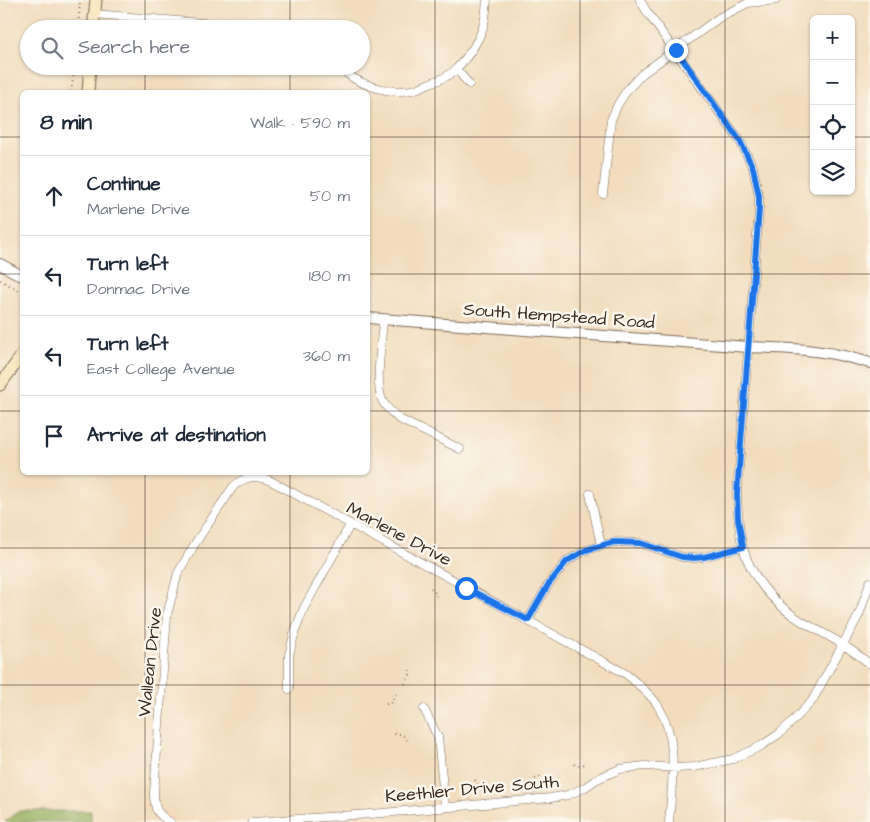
<!DOCTYPE html>
<html lang="en">
<head>
<meta charset="utf-8">
<style>
  :root { --surface:#fff; --page:#f6f6f7; --text:#1f2937; --muted:#747a83; --line:#e0e1e3 }
  body { margin:0; font-family:"Architects Daughter",sans-serif; background:var(--page); color:var(--text) }
  .controls { position:absolute; right:15px; top:15px; display:grid; overflow:hidden; border-radius:8px; box-shadow:0 1px 4px #0004 }
  .controls button { width:45px; height:45px; display:grid; place-items:center; padding:0; border:0; border-bottom:1px solid var(--line); background:var(--surface); color:var(--text); font:25px sans-serif }
  .stop { position:absolute; width:15px; height:15px; margin:-11px; border:4px solid #1a73e8; border-radius:50%; background:#fff }
  .stop.end { background:#1a73e8; border-color:#fff; box-shadow:0 1px 5px #0008 }
  .list { margin:0; padding:0; list-style:none }
  h2 { display:flex; justify-content:space-between; align-items:center; height:65px; margin:0; padding:0 20px; font-size:21px }
  h2 small { font-size:16px; font-weight:400; color:var(--muted) }
  .list li { display:grid; grid-template-columns:32px 1fr auto; gap:15px; align-items:center; box-sizing:border-box; height:80px; padding:0 20px; border-top:1px solid var(--line) }
  .list b { display:block; font-size:19px; white-space:nowrap }
  .list p { margin:0; font-size:16px; white-space:nowrap; color:var(--muted) }
  .list em { font-size:16px; font-style:normal; color:var(--muted) }
  .icon { flex:none; width:28px; height:28px; fill:none; stroke:currentColor; stroke-width:2; stroke-linecap:round; stroke-linejoin:round }
  .map { position:relative; flex:none; width:870px; height:822px; overflow:hidden }
  .search { position:absolute; background:var(--surface); box-shadow:0 1px 4px #0004; left:20px; top:20px; width:350px; height:55px; display:flex; align-items:center; gap:12px; box-sizing:border-box; padding:0 18px; border-radius:28px; color:var(--muted); font-size:19px }
  .panel { position:absolute; background:var(--surface); box-shadow:0 1px 4px #0004; left:20px; top:90px; width:350px; height:385px; border-radius:8px }
  .map>svg:first-child { display:block }
</style>
</head>
<body>
<div class="map">
<svg width="870" height="822" viewBox="0 0 870 822">
  <rect width="100%" height="100%" fill="#fbf7ec"/>
  <filter id="ink" filterUnits="userSpaceOnUse"><feTurbulence type="fractalNoise" baseFrequency=".02" numOctaves="2"/><feDisplacementMap in="SourceGraphic" scale="10" xChannelSelector="R" yChannelSelector="G"/><feConvolveMatrix kernelMatrix="1 2 1 2 8 2 1 2 1" color-interpolation-filters="sRGB"/></filter>
  <filter id="wash" filterUnits="userSpaceOnUse"><feTurbulence type="fractalNoise" baseFrequency=".0096" numOctaves="4" result="noise"/><feDisplacementMap in="SourceGraphic" scale="20" xChannelSelector="R" yChannelSelector="G"/><feGaussianBlur stdDeviation="1.12" result="paint"/><feColorMatrix in="noise" values="0 0 0 0 0 0 0 0 0 0 0 0 0 0 0 0 0 1.4 0 .05"/><feComposite in="paint" operator="in"/></filter>
  <g filter="url(#wash)">
    <rect width="100%" height="100%" fill="#f2dcbd"/>
    <path fill="#99b162" stroke="#6a6e40" d="M 19,811 L 91,811 L 91,822 L 7,822 L 5,821 Z"/>
  </g>
  <g filter="url(#ink)">
    <g fill="none" stroke-linecap="round" stroke-linejoin="round">
      <g stroke="#7b6856" stroke-width="9">
        <path id="minor" d="M 640,0 L 647,12 L 740,141 L 753,168 L 759,196 L 759,209 L 737,494 C 738,512 738,530 743,548 C 751,576 771,600 795,617 C 810,627 826,634 842,644 C 851,650 861,657 870,664
          M 94,14 L 274,29
          M 339,66 C 355,85 388,94 412,90 C 418,89 425,85 430,83 C 440,80 450,76 457,68 C 468,57 481,38 484,23 C 486,16 486,7 487,0
          M 456,69 L 469,84
          M 603,194 L 611,120 L 618,104 L 627,90 L 642,74 L 720,17 L 748,3 L 776,0
          M 383,320 C 382,340 374,385 383,402 C 387,409 394,414 399,419 L 460,449
          M 590,494 L 601,545
          M 528,620 L 548,585 L 567,561 L 586,550 L 614,542 L 640,543 L 682,557 L 694,558 L 703,557 L 743,547
          M 289,689 L 289,655 L 295,631 L 304,608 L 350,525
          M 424,709 L 438,737 L 445,807
          M 170,822 C 157,814 154,809 154,793 L 167,615 L 178,573 L 196,542 L 233,487 C 246,475 255,475 271,481 L 626,674 C 637,683 649,693 657,704 C 680,740 672,782 669,822
          M 252,822 L 371,814 L 551,798 L 568,795 L 584,788 L 597,779 L 620,769 L 645,766 L 677,768 L 694,767 L 733,759 L 761,746 L 779,734 L 795,719 L 812,701 L 859,615 L 870,582"/>
      </g>
      <g stroke="#7b6856" stroke-width="12">
        <path id="tertiary" d="M 0,264 L 22,276
          M 368,318 L 748,347 C 775,348 802,348 828,353 C 842,355 856,359 870,363"/>
      </g>
      <g stroke="#7b6856" stroke-width="13">
        <path id="secondary" d="M 93,29 L 96,0
          M 88,92 L 90,66
          M 0,385 L 22,355"/>
      </g>
      <path stroke="#7b6856" stroke-width="2" stroke-dasharray="1 4" stroke-linecap="butt" d="M 78,29 L 80,0
        M 71,92 L 75,66
        M 0,280 L 22,292
        M 431,588 L 437,595 L 436,596
        M 405,684 L 411,673 L 410,670
        M 386,704 L 390,704 L 396,694
        M 394,734 L 402,734 L 407,740
        M 574,764 L 577,766 L 585,764
        M 535,779 L 543,775
        M 475,780 L 477,784 L 486,786"/>
      <use href="#minor" stroke="#fff" stroke-width="8"/>
      <use href="#tertiary" stroke="#fff" stroke-width="10"/>
      <use href="#secondary" stroke="#fae7c3" stroke-width="11"/>
    </g>
  </g>
  <g fill="none" stroke-linecap="round" stroke-linejoin="round" filter="url(#ink)">
    <path stroke="#1a73e8" stroke-width="6" d="M 466,588 L 528,620 L 548,585 L 567,561 L 586,550 L 614,542 L 640,543 L 682,557 L 694,558 L 704,557 L 743,547 L 738,519 L 737,494 L 759,209 L 759,196 L 753,168 L 740,141 L 676,50"/>
  </g>
  <path fill="none" stroke="#3b2a1e" stroke-width="1" stroke-opacity="0.55" d="M 145,0 L 145,29M 290,0 L 290,29M 435,0 L 435,822M 580,0 L 580,822M 725,0 L 725,822M 145,66 L 145,92M 290,66 L 290,92M 0,137 L 22,137M 368,137 L 814,137M 851,137 L 870,137M 0,274 L 22,274M 368,274 L 870,274M 0,411 L 22,411M 368,411 L 870,411M 145,472 L 145,822M 290,472 L 290,822M 0,548 L 870,548M 0,685 L 870,685"/>
  <g text-anchor="middle" dominant-baseline="central" stroke-width="5" stroke-linejoin="round" paint-order="stroke">
    <g font-size="18" fill="#3b2a1e" stroke="#fbf7ec">
      <text transform="translate(559 316) rotate(4)">South Hempstead Road</text>
      <text transform="translate(399 534) rotate(28)">Marlene Drive</text>
      <text transform="translate(150 662) rotate(-84)">Wallean Drive</text>
      <text transform="translate(472 789) rotate(-5)">Keethler Drive South</text>
    </g>
  </g>
</svg>
<div class="controls">
<button>+</button>
<button>−</button>
<button><svg class="icon" aria-label="locate" viewBox="0 0 24 24"><circle cx="12" cy="12" r="6"/><path d="M12 2v4M12 18v4M2 12h4M18 12h4"/></svg></button>
<button><svg class="icon" aria-label="layers" viewBox="0 0 24 24"><path d="M12 4l9 5-9 5-9-5zM3 14l9 5 9-5"/></svg></button>
</div>
<div class="stop" style="left:466px;top:588px"></div>
<div class="stop end" style="left:676px;top:50px"></div>
<div class="search"><svg class="icon" aria-label="search" viewBox="0 0 24 24"><circle cx="10" cy="10" r="6"/><path d="M15 15l6 6"/></svg>Search here</div>
<section class="panel">
<h2>8 min<small>Walk · 590 m</small></h2>
<ul class="list">
<li><svg class="icon" aria-label="ahead" viewBox="0 0 24 24"><path d="M12 20V5M6 11l6-6 6 6"/></svg><div><b>Continue</b><p>Marlene Drive</p></div><em>50 m</em></li>
<li><svg class="icon" aria-label="left" viewBox="0 0 24 24"><path d="M17 20v-9H6M10 6l-5 5 5 5"/></svg><div><b>Turn left</b><p>Donmac Drive</p></div><em>180 m</em></li>
<li><svg class="icon" aria-label="left" viewBox="0 0 24 24"><path d="M17 20v-9H6M10 6l-5 5 5 5"/></svg><div><b>Turn left</b><p>East College Avenue</p></div><em>360 m</em></li>
<li><svg class="icon" aria-label="arrive" viewBox="0 0 24 24"><path d="M6 21V4h12l-3 4 3 4H6"/></svg><div><b>Arrive at destination</b></div></li>
</ul>
</section>
</div>
</body>
</html>
